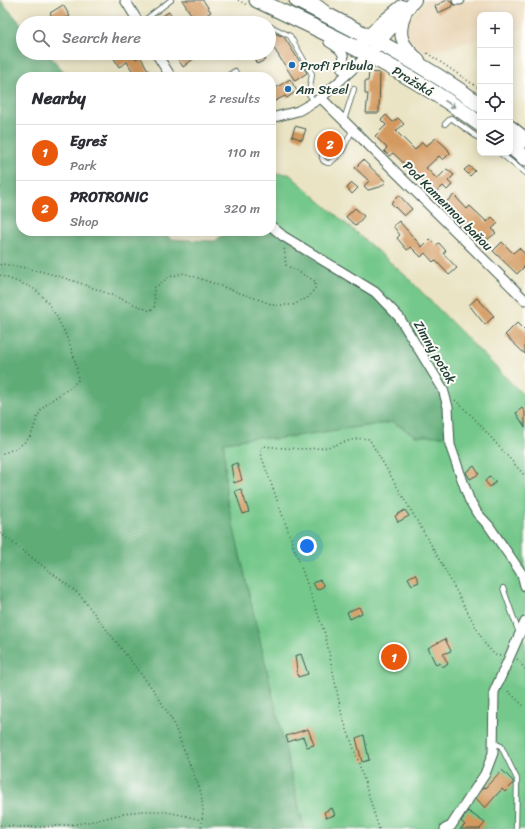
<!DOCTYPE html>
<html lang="en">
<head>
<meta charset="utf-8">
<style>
  :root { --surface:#fff; --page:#f7f7f7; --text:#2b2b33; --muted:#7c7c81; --line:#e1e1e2; --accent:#ea580c }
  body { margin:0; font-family:Sriracha,sans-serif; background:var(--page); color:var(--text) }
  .controls { position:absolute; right:12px; top:12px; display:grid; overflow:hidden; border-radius:8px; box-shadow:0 2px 10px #0003 }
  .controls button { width:36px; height:36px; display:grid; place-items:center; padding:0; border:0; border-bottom:1px solid var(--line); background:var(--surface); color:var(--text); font:20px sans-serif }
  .you { position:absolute; left:307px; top:546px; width:14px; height:14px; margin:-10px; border:3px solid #fff; border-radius:50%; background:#1a73e8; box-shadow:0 0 0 6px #1a73e833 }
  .badge { display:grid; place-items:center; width:26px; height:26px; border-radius:50%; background:var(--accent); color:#fff; font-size:13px; font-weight:700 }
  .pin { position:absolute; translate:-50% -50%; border:2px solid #fff; box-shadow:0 1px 4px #0006 }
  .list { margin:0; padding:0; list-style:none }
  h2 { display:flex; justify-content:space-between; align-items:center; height:52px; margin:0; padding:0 16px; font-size:17px }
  h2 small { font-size:13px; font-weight:400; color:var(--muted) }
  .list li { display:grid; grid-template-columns:26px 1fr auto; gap:12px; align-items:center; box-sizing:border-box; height:56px; padding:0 16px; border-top:1px solid var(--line) }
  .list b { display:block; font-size:15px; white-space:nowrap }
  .list p { margin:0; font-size:13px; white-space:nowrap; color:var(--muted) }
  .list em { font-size:13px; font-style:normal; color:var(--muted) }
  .icon { flex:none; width:22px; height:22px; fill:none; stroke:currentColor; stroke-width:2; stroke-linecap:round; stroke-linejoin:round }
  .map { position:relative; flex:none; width:525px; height:829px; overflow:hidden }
  .search { position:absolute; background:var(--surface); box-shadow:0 2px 10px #0003; left:16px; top:16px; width:260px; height:44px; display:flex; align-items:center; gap:10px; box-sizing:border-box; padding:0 14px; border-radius:22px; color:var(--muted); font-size:15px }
  .panel { position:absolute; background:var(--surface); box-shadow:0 2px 10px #0003; left:16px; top:72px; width:260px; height:164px; border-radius:16px }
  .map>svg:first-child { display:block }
</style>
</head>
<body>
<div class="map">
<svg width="525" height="829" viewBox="0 0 525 829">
  <rect width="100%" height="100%" fill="#fdfcf7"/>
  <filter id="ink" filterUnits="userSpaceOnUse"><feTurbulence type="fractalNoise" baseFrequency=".025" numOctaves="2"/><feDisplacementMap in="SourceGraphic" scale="8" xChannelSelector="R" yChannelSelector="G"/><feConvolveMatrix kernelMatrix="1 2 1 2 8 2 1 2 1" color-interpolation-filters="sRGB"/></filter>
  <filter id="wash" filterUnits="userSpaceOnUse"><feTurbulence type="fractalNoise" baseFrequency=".012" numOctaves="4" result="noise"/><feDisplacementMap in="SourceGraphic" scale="16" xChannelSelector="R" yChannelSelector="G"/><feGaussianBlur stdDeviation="0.9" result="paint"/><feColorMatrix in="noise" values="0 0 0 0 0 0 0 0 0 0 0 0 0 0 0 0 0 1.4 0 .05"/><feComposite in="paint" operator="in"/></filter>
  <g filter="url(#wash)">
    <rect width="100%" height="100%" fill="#eae4c5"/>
    <path fill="#ebd8ba" d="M 427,0 L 525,0 L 525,28 L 510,32 L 510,15 L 480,15 L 480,39 L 425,52 L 407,37 L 407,29 L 408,23 L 414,15 Z"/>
    <path fill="#74c88b" stroke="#4a8260" d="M 271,173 L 289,174 L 407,277 L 525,397 L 525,829 L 304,829 L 226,495 L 224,442 L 259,437 L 275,439 L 393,422 L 416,436 L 312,259 L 271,221 Z"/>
    <path fill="#5fac77" stroke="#3f7456" d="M 0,0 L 23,26 L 23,53 L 47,53 L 69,77 L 21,77 L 21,231 L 165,231 L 170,239 L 214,241 L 229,231 L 271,231 L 271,221 L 312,259 L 363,287 L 408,324 L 443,393 L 450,436 L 416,436 L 393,422 L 275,439 L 259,437 L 224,442 L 226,495 L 304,829 L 0,829 Z"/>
    <g id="blocks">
      <path fill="#d3995e" d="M 182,0 L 203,0 L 211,12 L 196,22 Z
        M 447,0 L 450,0 L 453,6 L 438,13 L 435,6 Z
        M 63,5 L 70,16 L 57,23 L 50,13 Z
        M 169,12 L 176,23 L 152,23 Z
        M 272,32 L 284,37 L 307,73 L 295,81 L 271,44 L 269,45 L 269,33 Z
        M 111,53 L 125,53 L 126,56 L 132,53 L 136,59 L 140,56 L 152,77 L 136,77 L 127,62 L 119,67 Z
        M 182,53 L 201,53 L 183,67 L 176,56 Z
        M 251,53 L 261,53 L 265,60 L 257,64 Z
        M 369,72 L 380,73 L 379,113 L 366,113 L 368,94 L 365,94 L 365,81 L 368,81 Z
        M 290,79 L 297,91 L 287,98 L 285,96 L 271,103 L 271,91 Z
        M 386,115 L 393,122 L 398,118 L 404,124 L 396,131 L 415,150 L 422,142 L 426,146 L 436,138 L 447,148 L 450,153 L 443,160 L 439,156 L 426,168 L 437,179 L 447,169 L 454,175 L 448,181 L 452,185 L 447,190 L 443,186 L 435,193 L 393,153 L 389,156 L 384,151 L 387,148 L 375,136 L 386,125 L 381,120 Z
        M 295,126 L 306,129 L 302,140 L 292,136 Z
        M 326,135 L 339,139 L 335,149 L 330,145 L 328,147 L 326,145 L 323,145 Z
        M 363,160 L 386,182 L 380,187 L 368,190 L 364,186 L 369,181 L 355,168 Z
        M 469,166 L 475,171 L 470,176 L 464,170 Z
        M 352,183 L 358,188 L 352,194 L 347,188 Z
        M 399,195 L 412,209 L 404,216 L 391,203 Z
        M 454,195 L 467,209 L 470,206 L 487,222 L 492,217 L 498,223 L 492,229 L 496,233 L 484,242 L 463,223 L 459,226 L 454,221 L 458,217 L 445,203 Z
        M 355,208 L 364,216 L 356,226 L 346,217 Z
        M 399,221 L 422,247 L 430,239 L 436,245 L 439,243 L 446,251 L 443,253 L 457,268 L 449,275 L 435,260 L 433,262 L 425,253 L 421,257 L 411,247 L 407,250 L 397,238 L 400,235 L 393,226 Z
        M 502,242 L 513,253 L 519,248 L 525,254 L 525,266 L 517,274 L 493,251 Z
        M 477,298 L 494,316 L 485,325 L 469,305 Z
        M 517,323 L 525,331 L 525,354 L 505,335 Z
        M 522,408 L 525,412 L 525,427 L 516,413 Z
        M 237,463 L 242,480 L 234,483 L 231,465 Z
        M 474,466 L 479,474 L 470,479 L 466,472 Z
        M 490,476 L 496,482 L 490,487 L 485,481 Z
        M 241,489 L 249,512 L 243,514 L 235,491 Z
        M 405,510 L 409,516 L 398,522 L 395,516 Z
        M 415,574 L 419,582 L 412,585 L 408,578 Z
        M 320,580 L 324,586 L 317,590 L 313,583 Z
        M 359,607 L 362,613 L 350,619 L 347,612 Z
        M 445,639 L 451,651 L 443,654 L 448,664 L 442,667 L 440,663 L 436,665 L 428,648 Z
        M 301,654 L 308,674 L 298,677 L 295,656 Z
        M 308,729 L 314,745 L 307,747 L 303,737 L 288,742 L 286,736 Z
        M 364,735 L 369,760 L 362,762 L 356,738 Z
        M 502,770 L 513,781 L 513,784 L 505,792 L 502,789 L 485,808 L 476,798 L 484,787 L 485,788 Z
        M 332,808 L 335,815 L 326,818 L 324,812 Z
        M 468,811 L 485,823 L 480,829 L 460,829 L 465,825 L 461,821 Z"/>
    </g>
  </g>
  <g filter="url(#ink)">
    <use href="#blocks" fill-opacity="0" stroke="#3d564a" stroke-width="1"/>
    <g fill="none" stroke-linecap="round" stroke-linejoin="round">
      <g stroke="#3d564a" stroke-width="6">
        <path id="service" d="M 316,0 L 328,9
          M 141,23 L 171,0
          M 184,23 L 190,19
          M 269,29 L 272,27 L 290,36 L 312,74 L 309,94 L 314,101
          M 226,77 L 235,71 L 238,77
          M 344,120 L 354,89
          M 445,124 L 451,118 L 480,139
          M 324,148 C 321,155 320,163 330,163 L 341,153 L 353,129
          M 500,153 L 525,173
          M 503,588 L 519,633
          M 494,743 L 501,746 L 517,779 L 516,829"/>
      </g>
      <g stroke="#3d564a" stroke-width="11">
        <path id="minor" d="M 125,0 L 139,23
          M 457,0 L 460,0
          M 329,42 C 341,49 347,54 342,69
          M 156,53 L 171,77
          M 321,98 L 525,300
          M 271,118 L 298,111 L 321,98 L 368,55
          M 271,226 L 283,236 L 375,292 L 399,317 L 443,389 L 448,407 L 450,445 L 469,499 L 477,513 L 489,526 L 522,574 L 525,586
          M 445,829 L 451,826 L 485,774 L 493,753 L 494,692 L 525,622"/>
      </g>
      <g stroke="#3d564a" stroke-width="14">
        <path id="tertiary" d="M 406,11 C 397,34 400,44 419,60
          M 357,48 L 379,25 L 402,6
          M 368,55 L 415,0"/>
      </g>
      <g stroke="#3d564a" stroke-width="17">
        <path id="primary" d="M 257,0 C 334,36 411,73 480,124
          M 297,0 C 360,32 423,63 480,105
          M 510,128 L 525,140
          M 510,146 L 525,158"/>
      </g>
      <path stroke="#3d564a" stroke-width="1.5" stroke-dasharray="1 3" stroke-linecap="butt" d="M 238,0 L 247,5
        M 427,53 L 480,89
        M 0,265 L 1,264 C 56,271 100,290 150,311 L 155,306 L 154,288 L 169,277 L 184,273 L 274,305 L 293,305 L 309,297 L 315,288 L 315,281 L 286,265 L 284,247
        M 0,275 C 8,279 32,286 37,291 C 57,309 77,354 78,380 C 67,393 49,398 40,412 C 36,418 35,426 32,432 C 28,444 11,451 0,454
        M 455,400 L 473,417 L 525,476
        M 0,533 L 79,594 L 155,692 L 172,720 L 201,792 L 203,810 L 201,829
        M 517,659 L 525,669
        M 508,691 L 525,707
        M 0,825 C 27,829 55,827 82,823 C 103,820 123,812 144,811 C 165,810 182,815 201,820
        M 379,829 L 357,757 L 342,716 L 325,634 L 262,458 L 261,451 L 263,446 C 282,448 301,450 320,448 C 337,447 352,436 369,439 L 433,548 L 485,644 L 495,655 L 500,656"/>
      <use href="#service" stroke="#fff" stroke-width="4.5"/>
      <use href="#minor" stroke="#fff" stroke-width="9"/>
      <use href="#tertiary" stroke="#fff" stroke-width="12"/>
      <use href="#primary" stroke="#fff" stroke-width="15"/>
    </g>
    <defs><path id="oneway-shaft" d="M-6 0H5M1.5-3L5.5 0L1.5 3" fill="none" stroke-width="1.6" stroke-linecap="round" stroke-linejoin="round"/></defs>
    <use stroke="#8f9e9a" href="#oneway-shaft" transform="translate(450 104) rotate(33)"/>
  </g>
  <g fill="#1f6fb2" stroke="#fdfcf7" stroke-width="1.5">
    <circle cx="292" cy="65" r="4"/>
    <circle cx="288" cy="89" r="4"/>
  </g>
  <g text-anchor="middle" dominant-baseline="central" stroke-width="4" stroke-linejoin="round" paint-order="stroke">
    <g font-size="13" fill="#1f3d34" stroke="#fdfcf7" text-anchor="start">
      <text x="300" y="65">Profi Pribula</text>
      <text x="296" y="89">Am Steel</text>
    </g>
    <g font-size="13" fill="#1f3d34" stroke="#fdfcf7">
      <text transform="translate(413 81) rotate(31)">Pražská</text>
      <text transform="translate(448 206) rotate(45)">Pod Kamennou baňou</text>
      <text transform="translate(435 352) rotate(60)">Zimný potok</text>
    </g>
  </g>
</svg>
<div class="controls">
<button>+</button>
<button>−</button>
<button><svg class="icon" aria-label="locate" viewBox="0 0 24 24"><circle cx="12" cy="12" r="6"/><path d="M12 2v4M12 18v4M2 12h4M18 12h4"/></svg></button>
<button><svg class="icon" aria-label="layers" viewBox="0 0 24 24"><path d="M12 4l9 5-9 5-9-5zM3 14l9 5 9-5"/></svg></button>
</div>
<div class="you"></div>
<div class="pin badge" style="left:394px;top:657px">1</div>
<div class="pin badge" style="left:330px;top:144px">2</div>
<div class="search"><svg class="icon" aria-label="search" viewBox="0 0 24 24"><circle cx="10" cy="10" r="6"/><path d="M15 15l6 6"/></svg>Search here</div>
<section class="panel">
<h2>Nearby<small>2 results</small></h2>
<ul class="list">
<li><span class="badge">1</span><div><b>Egreš</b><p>Park</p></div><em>110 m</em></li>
<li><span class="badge">2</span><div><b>PROTRONIC</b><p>Shop</p></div><em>320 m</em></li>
</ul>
</section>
</div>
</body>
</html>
